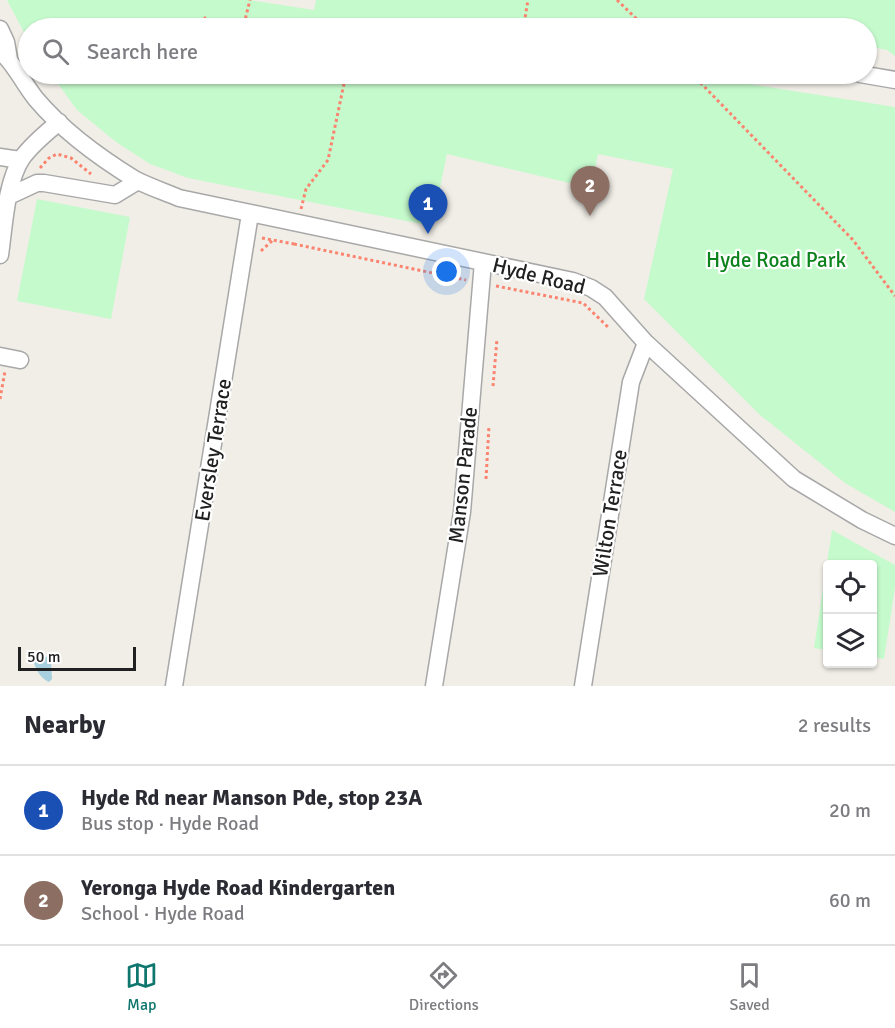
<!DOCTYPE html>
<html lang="en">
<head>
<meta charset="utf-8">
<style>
  :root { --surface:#fff; --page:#f2f2f3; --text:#2b2b33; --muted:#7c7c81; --line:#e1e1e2; --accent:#0f766e }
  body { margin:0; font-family:Signika,sans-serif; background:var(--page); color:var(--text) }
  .controls { position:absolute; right:18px; bottom:18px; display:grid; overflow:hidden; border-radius:6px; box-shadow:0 2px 4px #0004 }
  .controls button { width:54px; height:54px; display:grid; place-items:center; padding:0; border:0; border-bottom:2px solid var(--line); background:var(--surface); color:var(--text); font:30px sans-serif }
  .scale { position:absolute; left:18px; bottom:15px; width:118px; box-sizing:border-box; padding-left:6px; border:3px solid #212121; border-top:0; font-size:16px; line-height:21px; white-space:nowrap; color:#212121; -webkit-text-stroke:4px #fff; paint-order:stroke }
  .you { position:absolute; left:447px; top:272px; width:21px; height:21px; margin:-15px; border:4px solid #fff; border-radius:50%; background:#1a73e8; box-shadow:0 0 0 9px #1a73e833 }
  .badge { display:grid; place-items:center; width:39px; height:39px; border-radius:50%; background:var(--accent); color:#fff; font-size:20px; font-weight:700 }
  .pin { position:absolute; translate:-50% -50px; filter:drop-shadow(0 2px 3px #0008) }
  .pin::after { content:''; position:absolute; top:32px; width:21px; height:18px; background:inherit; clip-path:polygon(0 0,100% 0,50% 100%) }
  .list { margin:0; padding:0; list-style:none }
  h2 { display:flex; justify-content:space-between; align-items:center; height:78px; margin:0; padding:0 24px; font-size:26px }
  h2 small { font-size:20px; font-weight:400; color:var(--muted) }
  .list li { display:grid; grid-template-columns:39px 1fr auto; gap:18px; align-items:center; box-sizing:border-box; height:90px; padding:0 24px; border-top:2px solid var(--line) }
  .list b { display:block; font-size:22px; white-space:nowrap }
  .list p { margin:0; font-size:20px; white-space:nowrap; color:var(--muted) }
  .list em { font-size:20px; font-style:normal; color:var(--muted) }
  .icon { flex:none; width:33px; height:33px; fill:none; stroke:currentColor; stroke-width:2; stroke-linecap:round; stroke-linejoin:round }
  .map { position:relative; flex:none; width:895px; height:686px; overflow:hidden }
  .search { position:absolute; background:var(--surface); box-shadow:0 2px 4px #0004; left:18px; right:18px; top:18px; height:66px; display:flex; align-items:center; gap:15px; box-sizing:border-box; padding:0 21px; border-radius:33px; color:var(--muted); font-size:22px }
  .sheet { height:258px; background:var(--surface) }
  nav { display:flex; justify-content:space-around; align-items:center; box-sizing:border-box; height:84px; border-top:2px solid var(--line); background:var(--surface); font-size:16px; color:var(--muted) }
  nav a { display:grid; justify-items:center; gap:3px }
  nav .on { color:var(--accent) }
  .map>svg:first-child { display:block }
</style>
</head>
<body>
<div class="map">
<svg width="895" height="686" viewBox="0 0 895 686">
  <rect width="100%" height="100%" fill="#f1eee7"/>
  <path fill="#c5facc" d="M 7,0 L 249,0 L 314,10 L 316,0 L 895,0 L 895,56 L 887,50 L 867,46 L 866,28 L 793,28 L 781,24 L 778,28 L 28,28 L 28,40 Z
    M 51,74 L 755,74 L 750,84 L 895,107 L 895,512 L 845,483 L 760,415 L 644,299 L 673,169 L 598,154 L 591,188 L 447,154 L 432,226 L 188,178 L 150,164 L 116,142 L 77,110 Z
    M 37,199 L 130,217 L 111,319 L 17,301 Z
    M 832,530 L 895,565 L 895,587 L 884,659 L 873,657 L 872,564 L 828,564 L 827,650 L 814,648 Z"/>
  <path fill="#a8d0df" d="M 34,655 L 49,657 L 51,662 L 52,679 L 49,682 C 39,678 35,667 32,657 Z"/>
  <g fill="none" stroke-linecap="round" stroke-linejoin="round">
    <g stroke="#a8a8a8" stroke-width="19">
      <path id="minor" d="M 0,29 L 6,42 L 9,59
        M 0,51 C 15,64 23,83 36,99 C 63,131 100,158 136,180 C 150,187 165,192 179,198 L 573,281 L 591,288 L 605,297 L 646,343 L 794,479 L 862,520 L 895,536
        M 860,74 L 895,80
        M 0,157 L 20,160
        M 9,196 L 37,183 L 44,183 L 115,195 L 138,181
        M 0,255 C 4,227 6,182 22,158 C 32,144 46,133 59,122
        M 0,356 L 20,360
        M 174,686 L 250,214
        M 434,686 L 462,512 L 483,262
        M 583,686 L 631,382 L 646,343"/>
    </g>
    <path stroke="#fa846f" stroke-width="3" stroke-dasharray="3 3" stroke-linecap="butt" d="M 617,0 L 646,28
      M 204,17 L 212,28
      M 244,24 L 250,0
      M 236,28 L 244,24 L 282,28
      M 520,28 L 525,18 L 528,0
      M 692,74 L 853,240 L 895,296
      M 698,80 L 706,74
      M 40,168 L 49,158 L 57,154 L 71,158 L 91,174
      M 301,209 L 306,189 L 328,160 L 346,74
      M 262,238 L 294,244
      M 294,244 L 466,280
      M 261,251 L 273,240
      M 496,286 L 583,303 L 609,328
      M 493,386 L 497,339
      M 0,399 L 5,371
      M 486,479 L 489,426"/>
    <use href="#minor" stroke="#fff" stroke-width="16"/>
  </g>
  <g text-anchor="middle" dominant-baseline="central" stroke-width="4.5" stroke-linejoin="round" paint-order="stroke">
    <g font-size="21" fill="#0b821b" stroke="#fff">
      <text x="776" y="260">Hyde Road Park</text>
    </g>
    <g font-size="21" fill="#212121" stroke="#fff">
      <text transform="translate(539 276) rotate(14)">Hyde Road</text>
      <text transform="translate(213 450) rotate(-81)">Eversley Terrace</text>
      <text transform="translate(463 475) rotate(-84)">Manson Parade</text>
      <text transform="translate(610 513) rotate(-81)">Wilton Terrace</text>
    </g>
  </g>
</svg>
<div class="controls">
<button><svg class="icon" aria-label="locate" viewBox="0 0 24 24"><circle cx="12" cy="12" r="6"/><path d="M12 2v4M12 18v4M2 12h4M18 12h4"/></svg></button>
<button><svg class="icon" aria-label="layers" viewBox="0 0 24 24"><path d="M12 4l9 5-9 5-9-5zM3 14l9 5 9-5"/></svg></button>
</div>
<div class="scale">50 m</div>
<div class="you"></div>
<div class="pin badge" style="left:428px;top:234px;background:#1a4fb4">1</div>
<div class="pin badge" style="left:590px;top:216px;background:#8d6e63">2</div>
<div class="search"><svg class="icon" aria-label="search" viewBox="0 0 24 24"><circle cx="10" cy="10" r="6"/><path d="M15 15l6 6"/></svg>Search here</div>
</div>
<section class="sheet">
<h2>Nearby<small>2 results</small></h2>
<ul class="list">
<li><span class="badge" style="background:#1a4fb4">1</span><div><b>Hyde Rd near Manson Pde, stop 23A</b><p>Bus stop · Hyde Road</p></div><em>20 m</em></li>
<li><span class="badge" style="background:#8d6e63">2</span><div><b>Yeronga Hyde Road Kindergarten</b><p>School · Hyde Road</p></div><em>60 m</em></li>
</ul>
</section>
<nav>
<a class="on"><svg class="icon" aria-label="map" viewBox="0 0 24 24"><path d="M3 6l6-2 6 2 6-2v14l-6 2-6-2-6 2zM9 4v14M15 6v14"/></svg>Map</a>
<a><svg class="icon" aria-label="directions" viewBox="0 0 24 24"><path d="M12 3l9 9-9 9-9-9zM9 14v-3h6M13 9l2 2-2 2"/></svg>Directions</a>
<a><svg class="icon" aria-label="saved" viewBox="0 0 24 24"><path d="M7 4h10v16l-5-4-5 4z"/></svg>Saved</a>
</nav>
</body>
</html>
